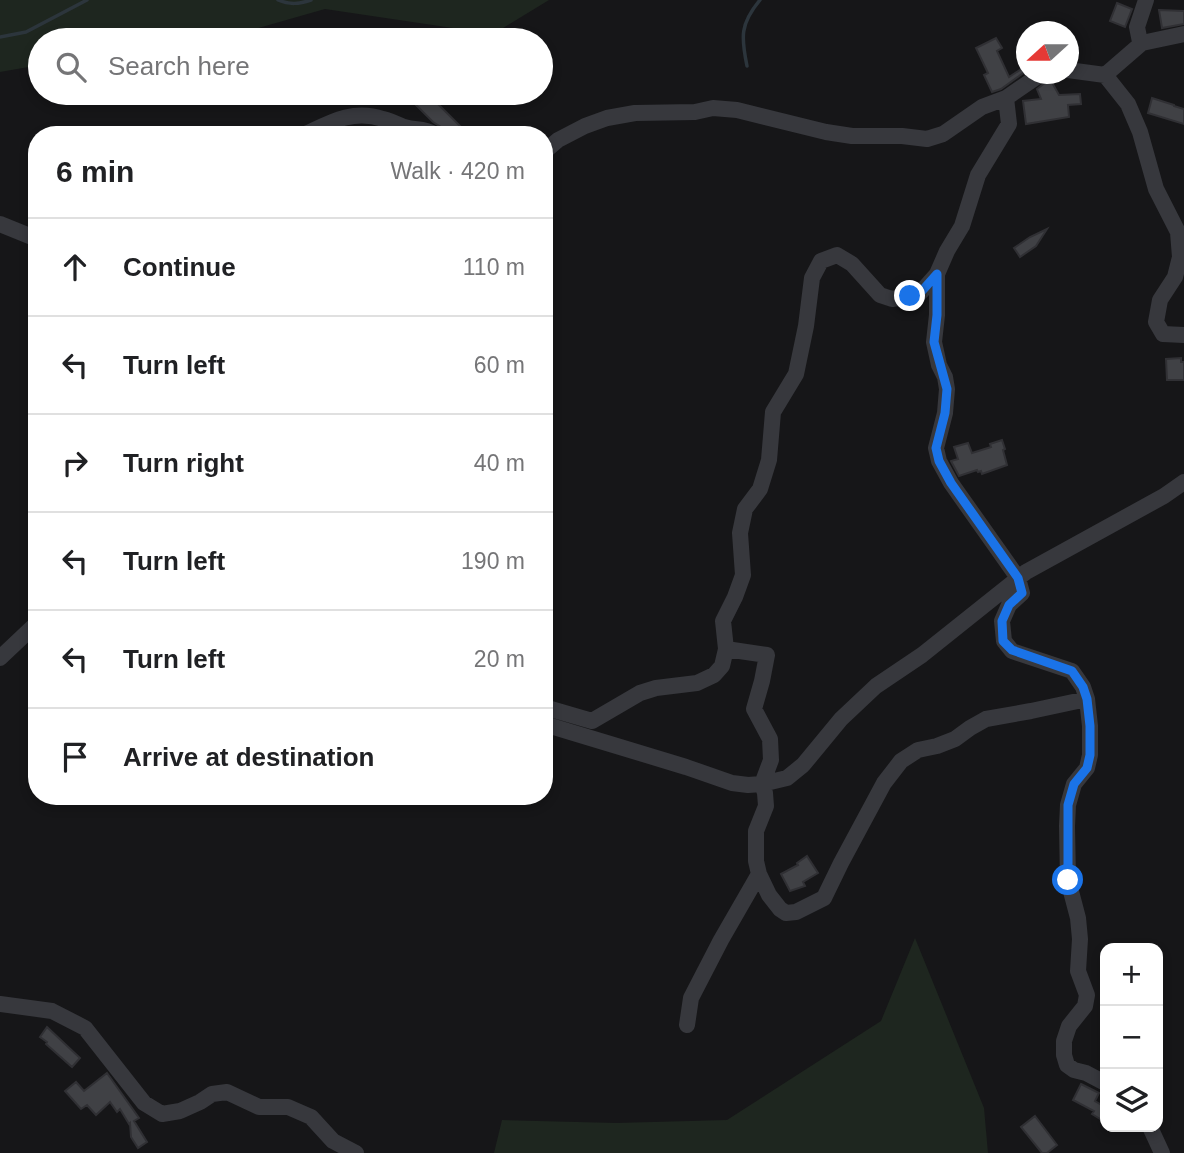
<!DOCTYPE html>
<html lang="en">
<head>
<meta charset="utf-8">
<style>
  :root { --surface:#fff; --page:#f2f2f2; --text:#202124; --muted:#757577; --line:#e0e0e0 }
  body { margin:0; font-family:Arial,sans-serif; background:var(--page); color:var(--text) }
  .controls { position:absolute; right:21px; bottom:21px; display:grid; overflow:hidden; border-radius:14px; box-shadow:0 4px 10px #0003 }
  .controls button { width:63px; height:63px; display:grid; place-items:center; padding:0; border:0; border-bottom:2px solid var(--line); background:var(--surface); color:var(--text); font:35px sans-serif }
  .compass { position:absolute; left:1016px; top:21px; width:63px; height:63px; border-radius:50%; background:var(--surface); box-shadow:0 4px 10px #0003; rotate:249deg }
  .stop { position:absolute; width:21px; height:21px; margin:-16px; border:5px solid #1a73e8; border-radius:50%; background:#fff }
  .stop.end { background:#1a73e8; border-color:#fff; box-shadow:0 2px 7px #0008 }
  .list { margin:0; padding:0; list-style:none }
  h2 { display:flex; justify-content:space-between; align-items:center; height:91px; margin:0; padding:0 28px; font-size:30px }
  h2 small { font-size:23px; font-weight:400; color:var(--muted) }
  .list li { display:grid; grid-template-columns:46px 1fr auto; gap:21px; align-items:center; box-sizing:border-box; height:98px; padding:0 28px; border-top:2px solid var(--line) }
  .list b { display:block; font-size:26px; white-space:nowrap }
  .list em { font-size:23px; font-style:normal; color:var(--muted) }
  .icon { flex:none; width:38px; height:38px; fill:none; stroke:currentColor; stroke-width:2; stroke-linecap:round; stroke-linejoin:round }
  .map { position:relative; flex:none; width:1184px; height:1153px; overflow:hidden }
  .search { position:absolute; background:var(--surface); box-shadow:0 4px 10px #0003; left:28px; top:28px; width:525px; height:77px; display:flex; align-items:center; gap:18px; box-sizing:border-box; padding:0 24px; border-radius:38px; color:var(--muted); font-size:26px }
  .panel { position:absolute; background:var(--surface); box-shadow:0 4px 10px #0003; left:28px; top:126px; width:525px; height:679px; border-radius:28px }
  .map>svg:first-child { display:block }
</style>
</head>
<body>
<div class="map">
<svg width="1184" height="1153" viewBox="0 0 1184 1153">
  <rect width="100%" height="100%" fill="#161618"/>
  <path fill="#1e261f" d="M 0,0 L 549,0 L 493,34 L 325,9 L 216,40 L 40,40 L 40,65 L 0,72 Z
    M 915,938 L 984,1108 L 988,1153 L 494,1153 L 502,1120 L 616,1123 L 727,1120 L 881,1021 Z"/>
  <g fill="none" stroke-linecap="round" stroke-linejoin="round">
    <path stroke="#2c353c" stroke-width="3.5" d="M 278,0 C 290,5 299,4 311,0
      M 0,37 L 26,32 L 87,0
      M 747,66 C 741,37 740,24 760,0"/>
  </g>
  <path fill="#404145" stroke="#303034" stroke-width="2" d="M 1117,3 L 1132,9 L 1125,27 L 1110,21 Z
    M 1159,10 L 1184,11 L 1184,24 L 1162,28 Z
    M 996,38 L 1002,48 L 997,51 L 1009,77 L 1026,66 L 1026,71 L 1001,89 L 992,92 L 984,75 L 988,73 L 976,48 Z
    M 1050,79 L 1059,95 L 1080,94 L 1081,104 L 1068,105 L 1069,117 L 1026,124 L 1023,101 L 1041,99 L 1037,89 Z
    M 423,93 L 427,93 L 460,126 L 451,135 L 446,135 L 444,129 L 433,122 L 413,102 Z
    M 1152,98 L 1174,105 L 1174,106 L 1184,109 L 1184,124 L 1148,113 Z
    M 1047,229 L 1036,246 L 1020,257 L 1014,248 L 1030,237 Z
    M 1181,358 L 1181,362 L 1184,362 L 1184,380 L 1167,380 L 1166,359 Z
    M 1002,440 L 1005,449 L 1003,450 L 1007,465 L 982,474 L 981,471 L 978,472 L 977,470 L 959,476 L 951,461 L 958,459 L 954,447 L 968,443 L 972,453 L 991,447 L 990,444 Z
    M 807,856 L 818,873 L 803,882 L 805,886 L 790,891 L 781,874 L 798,865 L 797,863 Z
    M 47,1027 L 80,1058 L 72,1067 L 46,1044 L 47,1042 L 40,1037 Z
    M 107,1073 L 139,1118 L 134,1121 L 147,1142 L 138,1148 L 131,1137 L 130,1123 L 129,1124 L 120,1109 L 117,1112 L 110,1102 L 96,1115 L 87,1105 L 81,1109 L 65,1091 L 76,1082 L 84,1091 Z
    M 1081,1084 L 1099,1093 L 1095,1101 L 1105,1107 L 1105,1122 L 1092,1114 L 1094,1111 L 1073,1100 Z
    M 1035,1116 L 1057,1145 L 1047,1153 L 1042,1153 L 1021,1127 Z"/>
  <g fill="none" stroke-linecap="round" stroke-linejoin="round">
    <path stroke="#37383d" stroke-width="16" d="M 1142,43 L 1140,42 L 1137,27 L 1146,0
      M 1068,70 L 1105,75 L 1128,104 L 1140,132 L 1156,189 L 1178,232 L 1180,257 L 1175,277 L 1160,300 L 1156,322 L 1163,334 L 1184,335
      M 1105,75 L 1142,43 L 1184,34
      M 304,135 C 331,122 353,109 383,119 C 391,121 397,124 404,127 C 418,131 422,127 436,135
      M 468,135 L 470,135
      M 544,152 L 558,140 L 585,126 L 607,118 L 635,113 L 695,112 L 713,108 L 737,110 L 826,132 L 852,136 L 902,136 L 927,139 L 943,134 L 982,107 L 1006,98 L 1041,74
      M 0,224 L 37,239
      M 937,274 L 937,315 L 934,342 L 939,365 L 945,377 L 947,389 L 945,413 L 936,448 L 939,461 L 951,483 L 1018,578 L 1022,593 L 1009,605 L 1002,621 L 1004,641 L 1012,651 L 1072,671 L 1083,687 L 1087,699 L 1090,726 L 1090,755 L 1087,768 L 1074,784 L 1068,805 L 1067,826 L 1068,880 L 1078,918 L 1080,939 L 1078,971 L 1087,995 L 1085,1006 L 1069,1026 L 1064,1041 L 1064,1055 L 1067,1065 L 1074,1070 L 1086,1073 L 1105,1083
      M 726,649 L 767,655 L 762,681 L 754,709 L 770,739 L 771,760 L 762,784 L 765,793 L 766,806 L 756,831 L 756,861 L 759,874 L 769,895 L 780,909 L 786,913 L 796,912 L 824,898 L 841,863 L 884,783 L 901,761 L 918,750 L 937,746 L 955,739 L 970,728 L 986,719 L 1031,711 L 1087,699
      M 0,658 L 37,623
      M 544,707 L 592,721 L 640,693 L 656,688 L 697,683 L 714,675 L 722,666 L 726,649 L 723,621 L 735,597 L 743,575 L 740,533 L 745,509 L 760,489 L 769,460 L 773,412 L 796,374 L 806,326 L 812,278 L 821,261 L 837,255 L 852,264 L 880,295 L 892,299 L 910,296 L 921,292 L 937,274 L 947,251 L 962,226 L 978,175 L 1009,124 L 1006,98
      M 544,724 L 686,767 L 732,783 L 748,785 L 762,784 L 787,778 L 803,765 L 841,719 L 876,686 L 922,655 L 1026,572 L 1164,496 L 1184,482
      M 0,1004 L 52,1011 L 85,1028 L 144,1103 L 162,1114 L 180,1111 L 200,1102 L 212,1094 L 227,1092 L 259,1107 L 288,1107 L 311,1117 L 333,1141 L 356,1153
      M 687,1025 L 691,998 L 721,940 L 759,874
      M 1150,1127 L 1162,1153"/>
  </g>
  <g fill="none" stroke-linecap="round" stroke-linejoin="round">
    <path stroke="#1a73e8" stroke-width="9" d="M 910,296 L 921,292 L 937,274 L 937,315 L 934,342 L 947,389 L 945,413 L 936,448 L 939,461 L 951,483 L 1018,578 L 1022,593 L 1009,605 L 1002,621 L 1003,641 L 1012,650 L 1072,671 L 1083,687 L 1087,699 L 1090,726 L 1090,755 L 1087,768 L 1074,784 L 1068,805 L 1068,880"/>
  </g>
</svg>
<div class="controls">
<button>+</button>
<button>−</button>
<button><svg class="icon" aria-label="layers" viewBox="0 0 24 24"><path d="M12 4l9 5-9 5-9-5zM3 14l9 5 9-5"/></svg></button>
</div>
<svg class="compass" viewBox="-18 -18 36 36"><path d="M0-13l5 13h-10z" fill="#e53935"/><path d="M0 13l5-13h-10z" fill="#757577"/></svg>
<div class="stop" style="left:1068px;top:880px"></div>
<div class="stop end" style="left:910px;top:296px"></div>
<div class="search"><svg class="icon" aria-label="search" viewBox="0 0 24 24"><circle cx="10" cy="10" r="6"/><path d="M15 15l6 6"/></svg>Search here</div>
<section class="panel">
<h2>6 min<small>Walk · 420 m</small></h2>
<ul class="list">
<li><svg class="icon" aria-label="ahead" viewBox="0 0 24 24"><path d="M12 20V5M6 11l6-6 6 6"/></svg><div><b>Continue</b></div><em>110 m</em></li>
<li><svg class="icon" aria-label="left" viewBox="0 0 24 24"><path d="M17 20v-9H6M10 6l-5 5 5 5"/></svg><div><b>Turn left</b></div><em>60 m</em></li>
<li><svg class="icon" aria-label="right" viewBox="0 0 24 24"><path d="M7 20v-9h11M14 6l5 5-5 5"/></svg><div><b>Turn right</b></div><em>40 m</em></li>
<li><svg class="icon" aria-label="left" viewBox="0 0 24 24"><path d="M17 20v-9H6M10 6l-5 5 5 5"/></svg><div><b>Turn left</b></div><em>190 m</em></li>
<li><svg class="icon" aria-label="left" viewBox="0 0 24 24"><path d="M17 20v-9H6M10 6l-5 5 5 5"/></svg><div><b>Turn left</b></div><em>20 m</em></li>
<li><svg class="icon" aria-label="arrive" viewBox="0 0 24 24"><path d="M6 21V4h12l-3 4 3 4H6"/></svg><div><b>Arrive at destination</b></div></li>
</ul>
</section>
</div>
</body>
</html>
